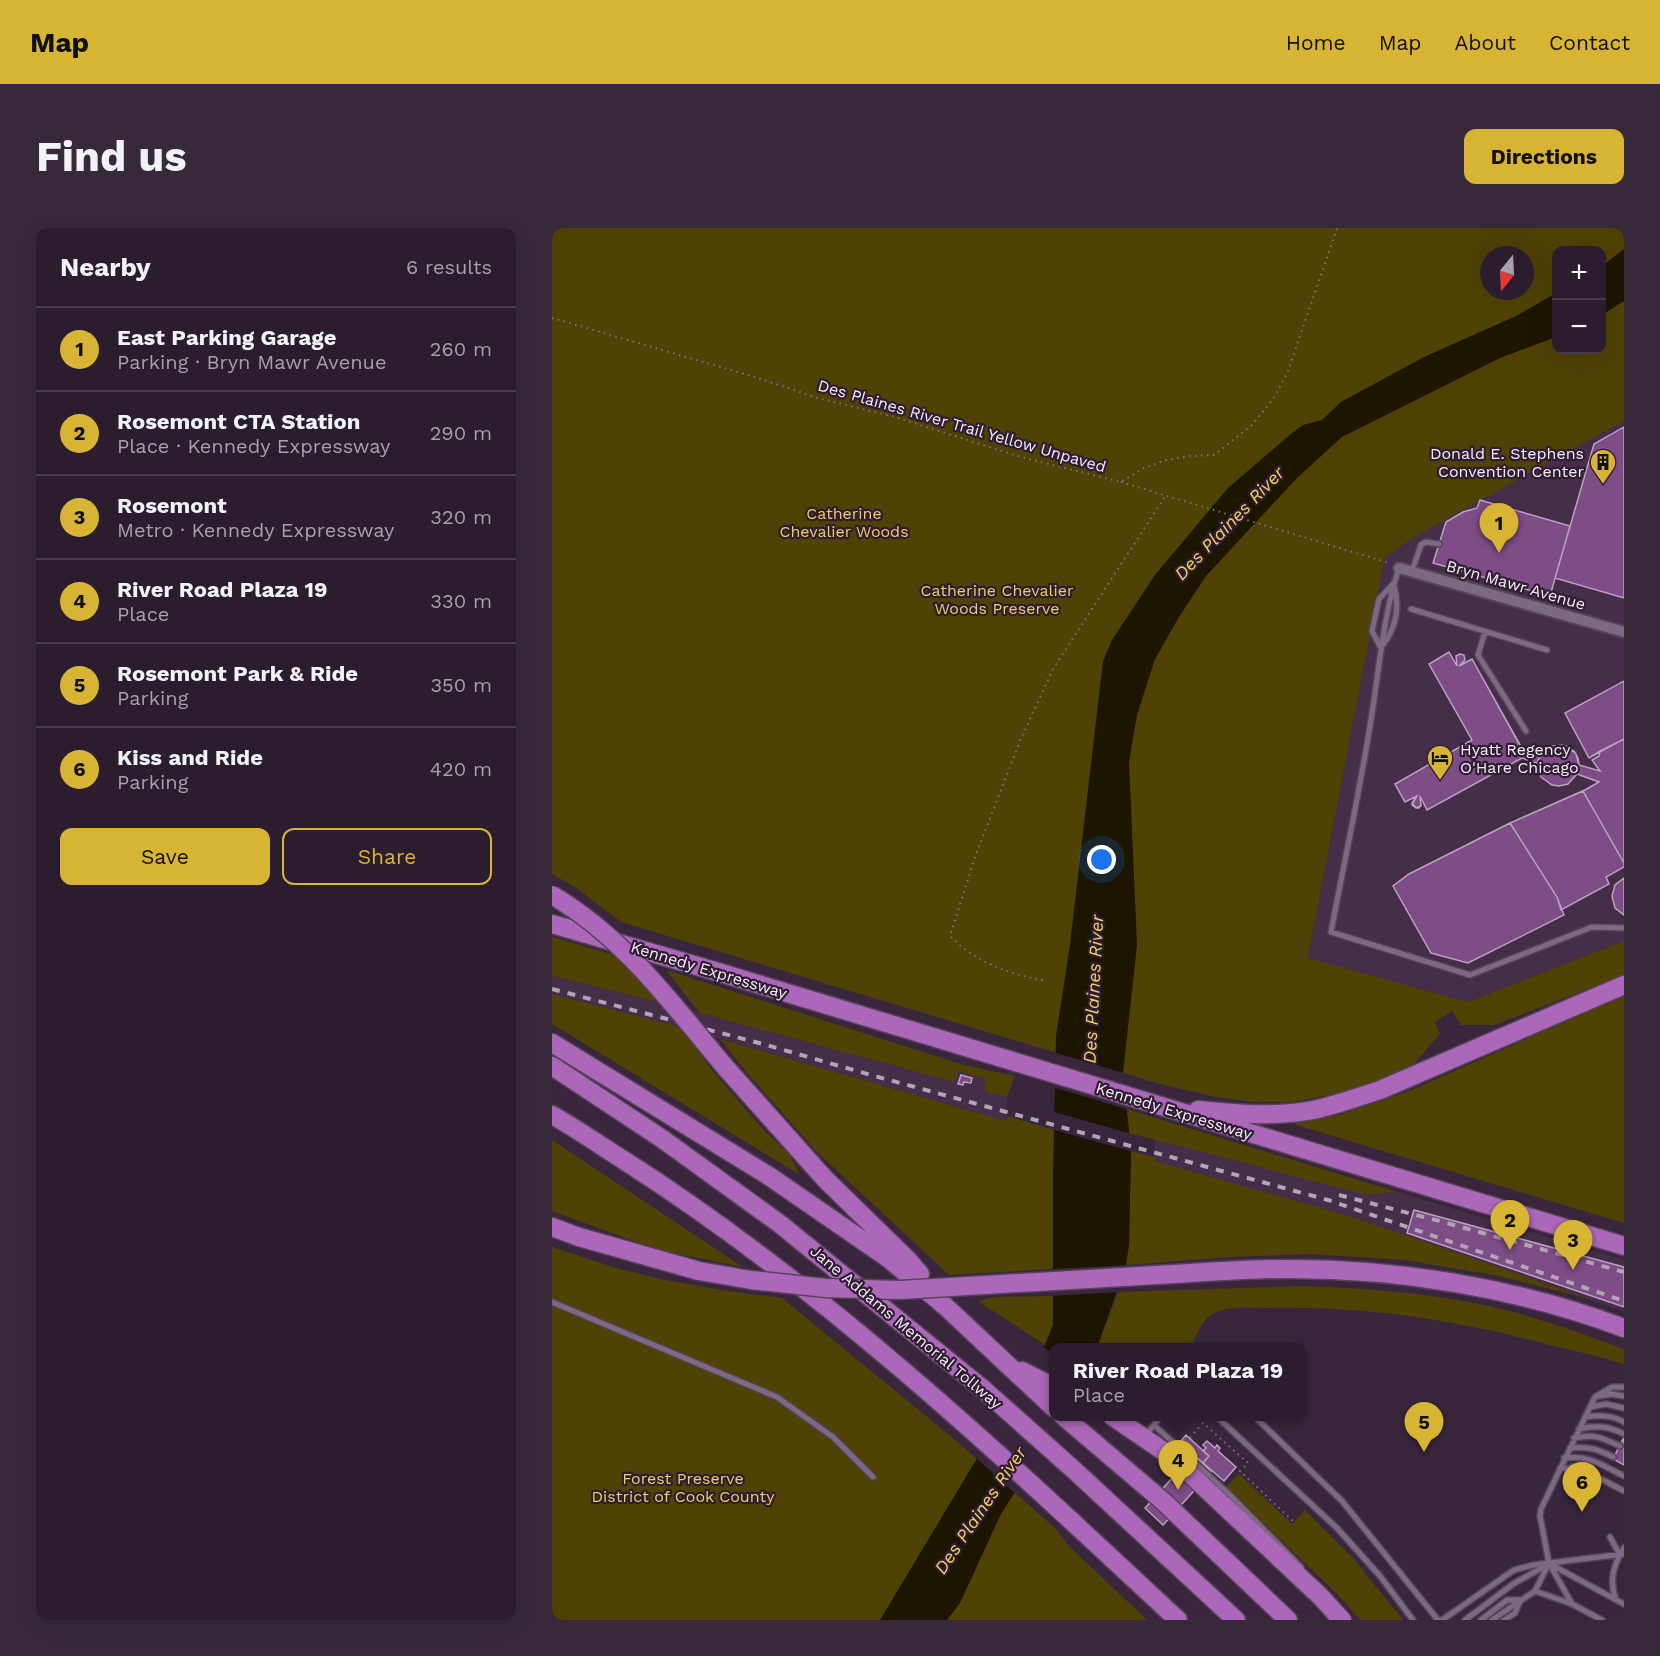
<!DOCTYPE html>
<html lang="en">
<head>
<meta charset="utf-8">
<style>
  :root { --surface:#2b1c2e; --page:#37293a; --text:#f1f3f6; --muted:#a6a1aa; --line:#473a4a; --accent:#d7b434 }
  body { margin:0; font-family:"Work Sans",sans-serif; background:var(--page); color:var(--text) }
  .controls { position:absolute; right:18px; top:18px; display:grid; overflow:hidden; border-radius:12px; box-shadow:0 6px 24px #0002 }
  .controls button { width:54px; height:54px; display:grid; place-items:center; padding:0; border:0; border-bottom:2px solid var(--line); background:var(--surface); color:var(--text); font:30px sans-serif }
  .compass { position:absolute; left:928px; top:18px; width:54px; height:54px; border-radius:50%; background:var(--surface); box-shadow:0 6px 24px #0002; rotate:198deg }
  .you { position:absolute; left:550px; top:632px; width:21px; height:21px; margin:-15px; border:4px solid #fff; border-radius:50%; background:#1a73e8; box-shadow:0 0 0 9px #1a73e833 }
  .badge { display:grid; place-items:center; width:39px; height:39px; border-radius:50%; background:var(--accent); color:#111; font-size:20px; font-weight:700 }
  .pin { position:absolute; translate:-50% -50px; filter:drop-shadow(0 2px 3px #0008) }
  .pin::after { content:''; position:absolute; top:32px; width:21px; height:18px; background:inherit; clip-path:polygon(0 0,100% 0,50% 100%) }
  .popup { position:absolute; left:497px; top:1115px; width:258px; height:78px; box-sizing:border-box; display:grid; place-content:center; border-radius:12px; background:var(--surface); filter:drop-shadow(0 2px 4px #0005); font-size:20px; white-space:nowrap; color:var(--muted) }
  .popup b { font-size:22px; color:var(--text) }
  .popup::after { content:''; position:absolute; left:50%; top:100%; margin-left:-12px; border:12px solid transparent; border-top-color:var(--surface) }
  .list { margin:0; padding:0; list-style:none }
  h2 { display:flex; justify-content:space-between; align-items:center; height:78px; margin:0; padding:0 24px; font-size:26px }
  h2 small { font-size:20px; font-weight:400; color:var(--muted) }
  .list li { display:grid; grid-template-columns:39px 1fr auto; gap:18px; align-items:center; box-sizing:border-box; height:84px; padding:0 24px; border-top:2px solid var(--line) }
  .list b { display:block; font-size:22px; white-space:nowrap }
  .list p { margin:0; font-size:20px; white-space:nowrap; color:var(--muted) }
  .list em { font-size:20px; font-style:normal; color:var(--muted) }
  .actions { display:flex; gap:12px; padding:18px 24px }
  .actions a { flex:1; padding:14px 0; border:2px solid var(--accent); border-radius:12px; text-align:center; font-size:21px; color:var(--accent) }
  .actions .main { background:var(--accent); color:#111 }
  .map { position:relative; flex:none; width:1072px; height:1392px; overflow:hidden; border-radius:12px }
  header { display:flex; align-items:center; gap:36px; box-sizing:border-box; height:84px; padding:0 30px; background:var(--accent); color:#111 }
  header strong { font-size:28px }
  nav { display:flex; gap:33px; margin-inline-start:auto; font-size:21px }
  .intro { display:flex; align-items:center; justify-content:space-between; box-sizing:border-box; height:144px; padding:0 36px }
  h1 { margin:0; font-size:42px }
  .button { padding:15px 27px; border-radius:12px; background:var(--accent); color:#111; font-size:21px; font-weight:700 }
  main { display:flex; gap:36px; padding:0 36px }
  aside { flex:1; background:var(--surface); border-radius:12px; box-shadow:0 6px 24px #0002 }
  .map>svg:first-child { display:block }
</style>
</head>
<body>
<header>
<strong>Map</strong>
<nav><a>Home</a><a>Map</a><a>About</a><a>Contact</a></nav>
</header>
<div class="intro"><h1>Find us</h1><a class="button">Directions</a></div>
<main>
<aside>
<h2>Nearby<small>6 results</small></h2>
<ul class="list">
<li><span class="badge">1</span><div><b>East Parking Garage</b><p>Parking · Bryn Mawr Avenue</p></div><em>260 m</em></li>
<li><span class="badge">2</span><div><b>Rosemont CTA Station</b><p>Place · Kennedy Expressway</p></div><em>290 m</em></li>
<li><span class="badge">3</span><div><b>Rosemont</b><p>Metro · Kennedy Expressway</p></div><em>320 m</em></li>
<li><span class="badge">4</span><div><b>River Road Plaza 19</b><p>Place</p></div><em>330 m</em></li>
<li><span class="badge">5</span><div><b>Rosemont Park &amp; Ride</b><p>Parking</p></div><em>350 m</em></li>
<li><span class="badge">6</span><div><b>Kiss and Ride</b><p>Parking</p></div><em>420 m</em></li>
</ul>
<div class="actions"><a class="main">Save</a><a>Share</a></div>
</aside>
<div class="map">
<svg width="1072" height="1392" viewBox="0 0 1072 1392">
  <rect width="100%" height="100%" fill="#39263d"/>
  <path fill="#462e4a" d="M 1072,190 L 1072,713 L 916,774 L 756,731 L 833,329 L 821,325 Z
    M 0,748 L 148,785 L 402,854 L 405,843 L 435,851 L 432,863 L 455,869 L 454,893 L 128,799 L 0,766 Z
    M 603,912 L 637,919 L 815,967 L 846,964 L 1072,1032 L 1072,1084 L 804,990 L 602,933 Z"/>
  <path fill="#504105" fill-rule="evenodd" d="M 0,0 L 1072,0 L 1072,193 L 864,308 L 833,329 L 756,730 L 916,774 L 1072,713 L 1072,747 L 942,797 L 909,797 L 900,783 L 883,794 L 888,806 L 860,838 L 844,847 L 784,866 L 740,874 L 701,874 L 664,869 L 608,856 L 69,694 L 23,659 L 0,646 ZM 1005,22 L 1050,22 L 1050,122 L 1005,122 ZM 937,27 L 973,27 L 973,63 L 937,63 Z
    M 0,709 L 69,729 L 109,775 L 0,748 Z
    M 114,742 L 412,837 L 463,848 L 455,869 L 432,863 L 434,851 L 406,843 L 402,854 L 148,785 Z
    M 0,766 L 128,799 L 164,847 L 209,899 L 238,927 L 248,947 L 0,796 Z
    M 1072,767 L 1072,995 L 744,897 L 744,894 L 787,887 L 860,862 Z
    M 168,811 L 454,893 L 455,888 L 502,902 L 501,1041 L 397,1047 L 265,924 L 196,846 Z
    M 575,881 L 610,892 L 846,964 L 815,967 L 577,905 Z
    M 0,912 L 191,1039 L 106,1022 L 0,983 Z
    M 579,923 L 602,929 L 603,933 L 804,990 L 1038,1071 L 947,1048 L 853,1032 L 756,1026 L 678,1029 L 574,1037 L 577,1016 Z
    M 0,1019 L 64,1040 L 113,1052 L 169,1062 L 230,1070 L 407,1215 L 504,1301 L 517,1318 L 595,1392 L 0,1392 Z
    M 749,1058 C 807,1060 865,1064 923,1075 C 974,1085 1023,1103 1072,1121 L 1072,1137 C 1050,1128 1025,1124 1002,1118 C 909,1093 816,1078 719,1080 C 701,1080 677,1077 661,1086 C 650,1091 644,1109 639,1119 L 545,1120 L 566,1064 Z
    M 501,1068 L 501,1097 L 493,1117 L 426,1073 L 443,1069 Z
    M 687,1246 L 740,1296 L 753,1282 L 802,1331 L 851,1392 L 808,1392 L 786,1367 L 674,1259 Z"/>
  <path fill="#1c1500" d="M 1072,21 L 1072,73 L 1050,87 L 1050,38 Z
    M 1004,65 L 1004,109 L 948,130 L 790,209 L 745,250 L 654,348 L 627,389 L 603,431 L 585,487 L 577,534 L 585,717 L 571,845 L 579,923 L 577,1016 L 574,1037 L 545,1119 L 502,1120 L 502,1188 L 509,1189 L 448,1288 L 408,1375 L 395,1392 L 328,1392 L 493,1117 L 501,1097 L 501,949 L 504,808 L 518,717 L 551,433 L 560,412 L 603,347 L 676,260 L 740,205 L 751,197 L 770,192 L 789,174 L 872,129 L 964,88 Z"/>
  <path fill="#39263d" d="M 501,824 L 575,846 L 578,882 L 500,859 Z
    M 499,883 L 580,906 L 582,924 L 499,901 Z
    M 577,1037 L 569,1064 L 498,1068 L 498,1041 Z
    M 489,1117 L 501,1126 L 502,1188 L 512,1190 L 465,1267 L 423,1229 Z"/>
  <path fill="#7e4d87" stroke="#baa3bf" stroke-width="1.5" d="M 1072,199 L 1072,370 L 1003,350 L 1042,216 Z
    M 928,272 L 1018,298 L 998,368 L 881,335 L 894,294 L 911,284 L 925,280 Z
    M 897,424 L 905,438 L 904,428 L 908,426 L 912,427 L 913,432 L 907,438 L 920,431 L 971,523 L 988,529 L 999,518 L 1015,518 L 1024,526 L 1027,537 L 1048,543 L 1040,532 L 1047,528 L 1048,523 L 1037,530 L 1013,485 L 1072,453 L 1072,639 L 1054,649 L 1057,656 L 1009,682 L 1005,669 L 958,595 L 1035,561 L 1047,554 L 1025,546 L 1016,556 L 1007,558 L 1000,557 L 989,549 L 985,535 L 970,530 L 875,582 L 868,568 L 869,577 L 867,580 L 864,580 L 860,577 L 865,568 L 853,574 L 843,556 L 920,512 L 877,436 Z
    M 897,424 L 905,438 L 904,428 L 908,426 L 912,427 L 913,432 L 907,438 L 920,431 L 971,522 L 988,529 L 985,535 L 970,530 L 875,582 L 868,568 L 869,578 L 864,580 L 860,575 L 865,568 L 853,574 L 843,556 L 920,512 L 877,436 Z
    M 1072,453 L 1072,511 L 1037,530 L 1013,485 Z
    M 1072,511 L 1072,635 L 1031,563 L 1047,554 L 1025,546 L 1016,556 L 1007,558 L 1000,557 L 989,549 L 985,535 L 989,525 L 995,519 L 1011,517 L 1022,523 L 1026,530 L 1027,537 L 1048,543 L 1040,532 L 1047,528 L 1048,523 Z
    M 1031,563 L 1072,635 L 1072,639 L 1054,649 L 1057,656 L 1009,682 L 1005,669 L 958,595 Z
    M 958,595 L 1005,669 L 1012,687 L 916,735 L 879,725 L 841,658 L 857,646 Z
    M 1072,650 L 1072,687 L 1063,680 L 1060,668 L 1063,657 Z
    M 1072,650 L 1072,687 L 1063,680 L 1060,668 L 1063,657 Z
    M 409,847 L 420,850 L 419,855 L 412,854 L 411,857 L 406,856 Z
    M 862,982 L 1072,1039 L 1072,1079 L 855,1005 Z
    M 634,1207 L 657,1228 L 651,1235 L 628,1214 Z
    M 1072,1209 L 1072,1237 L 1061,1231 Z
    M 655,1213 L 663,1220 L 665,1217 L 668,1220 L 666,1223 L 684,1239 L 672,1253 L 651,1235 L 657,1228 L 651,1223 L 654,1220 L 651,1217 Z
    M 641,1227 L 659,1244 L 611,1297 L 593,1280 Z"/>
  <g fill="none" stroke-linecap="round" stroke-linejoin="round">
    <g stroke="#544457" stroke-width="8">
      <path id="lane" d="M 847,340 C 832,385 828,433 821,479 C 810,554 793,629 779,704 L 918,747 L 1040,699 L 1072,700
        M 860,343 L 869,317 L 874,314 L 887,316
        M 859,381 L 995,422
        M 933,404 L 926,427 L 974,503
        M 830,418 C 844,400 848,379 842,357
        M 829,420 L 820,403 L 827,371 L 842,355
        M 0,1074 L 225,1169 L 281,1209 L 321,1249
        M 1048,1168 L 1059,1166 L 1072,1168
        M 1038,1179 L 1054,1176 L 1072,1180
        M 664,1188 L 785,1300 L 828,1348 L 861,1392
        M 702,1188 L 790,1273 L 886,1392
        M 1033,1189 C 1048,1187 1059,1187 1072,1194
        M 602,1197 L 677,1266 L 749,1339
        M 1027,1201 C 1045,1197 1056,1198 1072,1206
        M 593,1208 L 609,1188
        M 1022,1210 C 1043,1206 1049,1209 1068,1218
        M 1018,1220 C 1035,1218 1046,1221 1061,1229
        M 1012,1230 C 1039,1227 1049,1237 1072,1248
        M 1020,1239 L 1030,1262
        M 1008,1240 L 1030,1241 L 1072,1263
        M 1058,1309 L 1068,1327
        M 998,1336 L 1072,1376
        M 983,1363 L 1020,1376 L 1050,1392
        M 1064,1372 C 1057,1352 1061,1338 1072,1320
        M 1020,1376 L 997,1335 L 988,1288 L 989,1281 L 1043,1169 L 1060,1159 L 1072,1159
        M 890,1392 L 962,1342 L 981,1337 L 1072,1326
        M 913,1392 L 961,1356 L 993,1338
        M 929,1392 L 955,1372 L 967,1372
        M 940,1392 L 983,1363 L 996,1337
        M 952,1392 L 963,1385 L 968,1373"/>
    </g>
    <g stroke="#544457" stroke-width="14">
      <path id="street" d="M 847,340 L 1072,404"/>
    </g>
    <g stroke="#544457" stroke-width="21">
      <path id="highway" d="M 0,696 L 166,744 L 1072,1018
        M 0,815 L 217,948 L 336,1030 L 393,1078 L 502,1180
        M 0,838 L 109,910 L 228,996 L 431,1161 L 522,1242 L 684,1392
        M 174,840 L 273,951 L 357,1033 L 368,1046
        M 646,882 C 683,886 724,889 761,882 C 784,877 806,869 828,862 L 1072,757
        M 0,887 C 25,901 49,918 73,933 C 275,1062 451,1229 626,1392
        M 0,999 L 27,1009 L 147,1043
        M 639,1045 C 670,1043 700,1041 731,1041 C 844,1040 966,1060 1072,1100
        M 470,1143 L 502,1159
        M 511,1188 L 612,1274 L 736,1392
        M 560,1188 L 620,1229 L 768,1368 L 790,1392"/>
    </g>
    <path stroke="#807083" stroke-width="2" stroke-dasharray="1.5 4.5" stroke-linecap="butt" d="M 0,90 L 203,149 L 266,170 L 343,189 L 469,229 L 569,254 L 592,240 L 614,232 L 639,228 L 662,227 L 700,197 L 721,171 L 735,146 L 785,0
      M 569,254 L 837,335
      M 491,752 C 456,746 423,734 398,708 L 423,629 L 468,513 L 501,441 L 614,267
      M 634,1214 L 651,1195 L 696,1235 L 688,1243 L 742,1294"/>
    <use href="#lane" stroke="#7e6983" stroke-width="5"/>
    <use href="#street" stroke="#7e6983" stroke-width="10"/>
    <use href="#highway" stroke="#ad67ba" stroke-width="18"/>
    <path stroke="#b2a3b5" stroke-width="4" stroke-dasharray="8 8" stroke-linecap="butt" d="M 0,761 L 211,816 L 319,847 L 776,972 L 1072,1073
      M 787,967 L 891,994 L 1072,1044"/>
    <g stroke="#544457" stroke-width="21" stroke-linecap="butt">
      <path id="highway-bridge" d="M 0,667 C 73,710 120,776 174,840
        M 147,1043 L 199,1052 L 274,1060 L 348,1062 L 639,1045"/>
    </g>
    <use href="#highway-bridge" stroke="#ad67ba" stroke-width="18"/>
  </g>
  <defs>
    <g id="building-pin" transform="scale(1.35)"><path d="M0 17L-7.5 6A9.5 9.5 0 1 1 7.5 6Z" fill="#d7b434" stroke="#2f1d32"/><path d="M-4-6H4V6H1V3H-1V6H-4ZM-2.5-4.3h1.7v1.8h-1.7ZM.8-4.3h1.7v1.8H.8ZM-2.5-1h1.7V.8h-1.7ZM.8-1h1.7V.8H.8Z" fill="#111"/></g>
    <g id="hotel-pin" transform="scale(1.35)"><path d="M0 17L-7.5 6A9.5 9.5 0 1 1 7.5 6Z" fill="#d7b434" stroke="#2f1d32"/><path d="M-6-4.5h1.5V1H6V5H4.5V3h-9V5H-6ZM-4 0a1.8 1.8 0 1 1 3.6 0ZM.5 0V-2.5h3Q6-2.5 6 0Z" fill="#111"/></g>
  </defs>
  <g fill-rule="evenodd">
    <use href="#building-pin" x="1051" y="234"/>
    <use href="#hotel-pin" x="888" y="530"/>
  </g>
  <g text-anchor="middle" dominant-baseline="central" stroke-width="4.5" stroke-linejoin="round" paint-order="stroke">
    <g font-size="16" fill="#f8ecfa" stroke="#2f1d32">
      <text transform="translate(410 198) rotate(16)">Des Plaines River Trail Yellow Unpaved</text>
      <text transform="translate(964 357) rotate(16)">Bryn Mawr Avenue</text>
      <text transform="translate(157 742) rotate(17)">Kennedy Expressway</text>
      <text transform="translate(622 883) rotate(17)">Kennedy Expressway</text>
      <text transform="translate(354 1099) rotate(40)">Jane Addams Memorial Tollway</text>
    </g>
    <g font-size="16" fill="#f8ecfa" stroke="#2f1d32" text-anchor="end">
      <text x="1032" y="225">Donald E. Stephens<tspan x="1032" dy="18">Convention Center</tspan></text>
      <text x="908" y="521" text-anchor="start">Hyatt Regency<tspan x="908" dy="18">O'Hare Chicago</tspan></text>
    </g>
    <g font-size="16" fill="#efcf60" stroke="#2f1d32">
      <text x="292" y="285">Catherine<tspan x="292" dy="18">Chevalier Woods</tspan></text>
      <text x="445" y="362">Catherine Chevalier<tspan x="445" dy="18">Woods Preserve</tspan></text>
      <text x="131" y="1250">Forest Preserve<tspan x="131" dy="18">District of Cook County</tspan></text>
    </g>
    <g font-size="18" font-style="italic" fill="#f1d161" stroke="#2f1d32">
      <text transform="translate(677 295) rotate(-46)">Des Plaines River</text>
      <text transform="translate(541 761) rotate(-87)">Des Plaines River</text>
      <text transform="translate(428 1282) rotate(-56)">Des Plaines River</text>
    </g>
  </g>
</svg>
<div class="controls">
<button>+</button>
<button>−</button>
</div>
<svg class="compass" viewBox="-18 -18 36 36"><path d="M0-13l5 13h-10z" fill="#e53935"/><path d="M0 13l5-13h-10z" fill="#a6a1aa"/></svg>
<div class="you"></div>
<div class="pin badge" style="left:947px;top:325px">1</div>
<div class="pin badge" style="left:958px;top:1022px">2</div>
<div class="pin badge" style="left:1021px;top:1042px">3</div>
<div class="pin badge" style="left:626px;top:1262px">4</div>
<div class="popup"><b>River Road Plaza 19</b>Place</div>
<div class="pin badge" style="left:872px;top:1224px">5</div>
<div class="pin badge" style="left:1030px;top:1284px">6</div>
</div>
</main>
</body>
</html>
